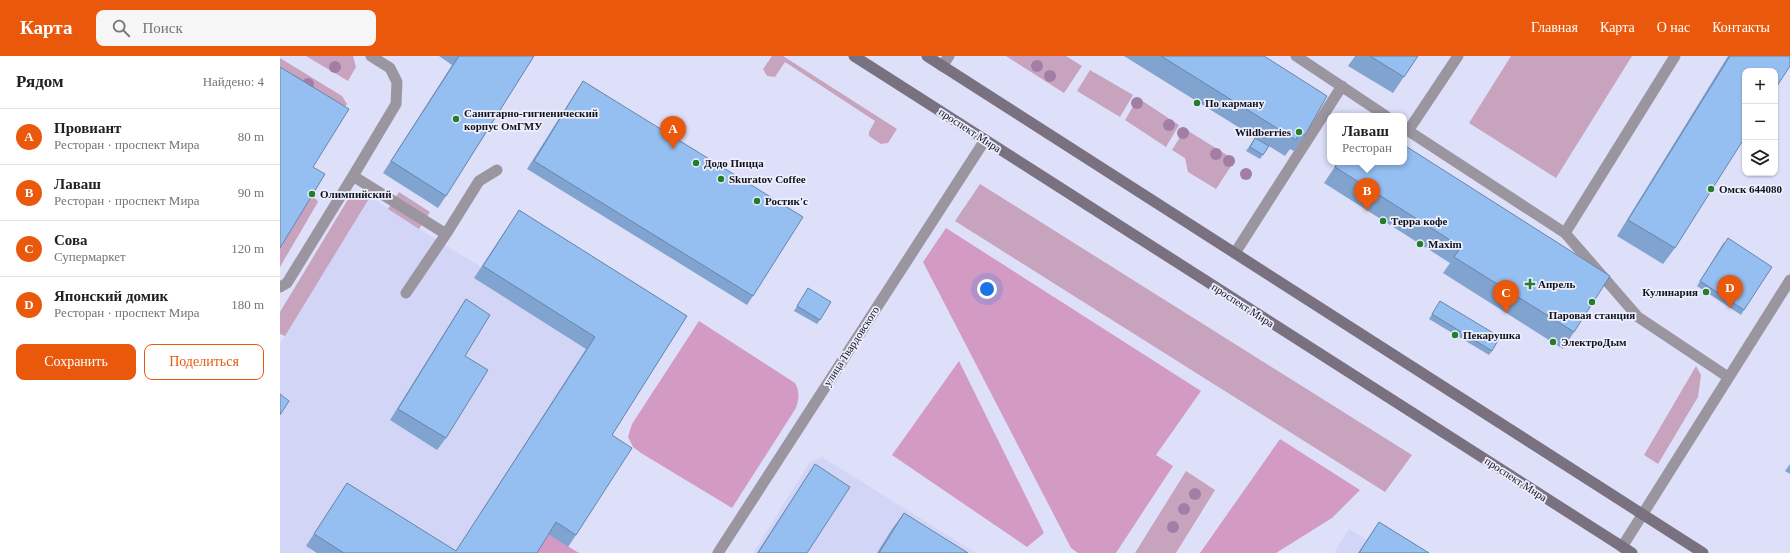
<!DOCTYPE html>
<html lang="ru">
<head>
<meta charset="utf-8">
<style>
  :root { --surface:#fff; --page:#f6f6f6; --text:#202124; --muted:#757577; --line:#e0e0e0; --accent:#ea580c }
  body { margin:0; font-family:"Times New Roman",serif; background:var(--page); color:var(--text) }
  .controls { position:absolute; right:12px; top:12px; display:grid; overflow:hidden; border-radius:8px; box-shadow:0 1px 3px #0004 }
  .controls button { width:36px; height:36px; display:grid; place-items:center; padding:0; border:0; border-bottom:1px solid var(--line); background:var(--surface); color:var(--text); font:20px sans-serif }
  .you { position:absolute; left:707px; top:233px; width:14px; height:14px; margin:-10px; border:3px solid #fff; border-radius:50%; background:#1a73e8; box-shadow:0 0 0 6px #1a73e833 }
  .badge { display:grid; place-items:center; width:26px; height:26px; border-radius:50%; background:var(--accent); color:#fff; font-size:13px; font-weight:700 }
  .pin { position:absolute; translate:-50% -33px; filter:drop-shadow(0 1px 2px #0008) }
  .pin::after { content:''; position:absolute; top:21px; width:14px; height:12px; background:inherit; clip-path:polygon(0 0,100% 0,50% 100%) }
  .popup { position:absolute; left:1047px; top:57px; width:80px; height:52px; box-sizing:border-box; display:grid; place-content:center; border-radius:8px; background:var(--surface); filter:drop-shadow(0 1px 3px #0005); font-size:13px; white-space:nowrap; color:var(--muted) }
  .popup b { font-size:15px; color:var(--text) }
  .popup::after { content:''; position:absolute; left:50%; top:100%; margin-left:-8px; border:8px solid transparent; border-top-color:var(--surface) }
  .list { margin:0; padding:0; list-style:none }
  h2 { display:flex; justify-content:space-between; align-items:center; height:52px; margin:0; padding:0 16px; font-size:17px }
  h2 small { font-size:13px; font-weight:400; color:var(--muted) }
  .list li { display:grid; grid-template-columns:26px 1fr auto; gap:12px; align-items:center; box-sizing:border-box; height:56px; padding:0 16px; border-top:1px solid var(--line) }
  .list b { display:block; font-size:15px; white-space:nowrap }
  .list p { margin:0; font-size:13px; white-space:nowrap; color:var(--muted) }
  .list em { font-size:13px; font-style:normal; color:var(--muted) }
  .actions { display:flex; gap:8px; padding:12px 16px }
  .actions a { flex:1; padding:9px 0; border:1px solid var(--accent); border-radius:8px; text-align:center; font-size:14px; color:var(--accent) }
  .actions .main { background:var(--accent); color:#fff }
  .icon { flex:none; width:22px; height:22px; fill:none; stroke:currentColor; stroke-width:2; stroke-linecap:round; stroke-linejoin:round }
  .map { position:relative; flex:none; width:1510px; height:497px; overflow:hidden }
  header { display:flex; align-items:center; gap:24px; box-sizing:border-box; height:56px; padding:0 20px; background:var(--accent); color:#fff }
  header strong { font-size:19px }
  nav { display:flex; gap:22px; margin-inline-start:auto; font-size:14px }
  .search { width:280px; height:36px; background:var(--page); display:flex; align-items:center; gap:10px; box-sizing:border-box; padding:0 14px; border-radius:8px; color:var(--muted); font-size:15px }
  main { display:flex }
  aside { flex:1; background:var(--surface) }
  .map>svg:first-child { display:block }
</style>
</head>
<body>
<header>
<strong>Карта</strong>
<div class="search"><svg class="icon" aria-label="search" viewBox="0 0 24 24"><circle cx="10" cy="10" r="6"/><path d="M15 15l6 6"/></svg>Поиск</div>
<nav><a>Главная</a><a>Карта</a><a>О нас</a><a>Контакты</a></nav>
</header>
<main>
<aside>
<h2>Рядом<small>Найдено: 4</small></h2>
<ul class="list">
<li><span class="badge">A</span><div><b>Провиант</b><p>Ресторан · проспект Мира</p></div><em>80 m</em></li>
<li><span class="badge">B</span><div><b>Лаваш</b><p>Ресторан · проспект Мира</p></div><em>90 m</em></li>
<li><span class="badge">C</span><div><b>Сова</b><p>Супермаркет</p></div><em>120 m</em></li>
<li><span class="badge">D</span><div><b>Японский домик</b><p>Ресторан · проспект Мира</p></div><em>180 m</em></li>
</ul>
<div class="actions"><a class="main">Сохранить</a><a>Поделиться</a></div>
</aside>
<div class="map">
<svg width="1510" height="497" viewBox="0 0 1510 497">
  <rect width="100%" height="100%" fill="#dee0fa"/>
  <path fill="#d2d5f6" d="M 90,141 L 160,186 L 201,211 L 231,166 L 399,272 L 323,391 L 288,491 L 256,497 L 0,497 L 0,288 Z
    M 542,401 L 696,497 L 473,497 L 530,406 Z
    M 1069,473 L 1110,497 L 1054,497 Z"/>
  <path fill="#c8a3bd" d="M 26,0 L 73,0 L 76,11 L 68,25 Z
    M 492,0 L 503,0 L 617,73 L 608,87 L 601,88 L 589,80 L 589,76 L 595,65 L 505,6 L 495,21 L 487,20 L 483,13 Z
    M 726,0 L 786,0 L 802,10 L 784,37 Z
    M 1231,0 L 1352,0 L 1276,122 L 1189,67 Z
    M 0,2 L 62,40 L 67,48 L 57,62 L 0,27 Z
    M 810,14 L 853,39 L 840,61 L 797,35 Z
    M 858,42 L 899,69 L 886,91 L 845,64 Z
    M 905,73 L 955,104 L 936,133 L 908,116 L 905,102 L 892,94 Z
    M 700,128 L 1132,399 L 1105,436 L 675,165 Z
    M 119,136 L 150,156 L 139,173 L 108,153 Z
    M 77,137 L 83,138 L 90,141 L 5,280 L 0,278 L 0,256 L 67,145 L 72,139 Z
    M 31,140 L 37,144 L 38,146 L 0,211 L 0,190 Z
    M 1416,310 L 1421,319 L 1418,341 L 1378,408 L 1364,399 Z
    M 906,415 L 935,434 L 896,497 L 855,497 Z"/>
  <path fill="#d39bc3" d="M 666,172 L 921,335 L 876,399 L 893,410 L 836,497 L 798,497 L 791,492 L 643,206 Z
    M 419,265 L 515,327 C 520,336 519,342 516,352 L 452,452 L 361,397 L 353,391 L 348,381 L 352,368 Z
    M 679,305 L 764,477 L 747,491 L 612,399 Z
    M 1000,383 L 1080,434 L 1052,462 L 996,497 L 920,497 Z
    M 268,478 L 299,497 L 256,497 Z"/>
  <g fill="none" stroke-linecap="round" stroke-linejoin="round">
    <path stroke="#9b95a0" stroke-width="11" d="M 1016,0 L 1106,60
      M 662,10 L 669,0
      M 1124,72 L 1285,177 L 1358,261 L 1448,321
      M 1128,75 L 1178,0
      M 73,120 L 166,178 L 199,125 L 217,114
      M 1285,177 L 1395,0
      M 955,197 L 1062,30
      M 0,231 L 7,227 L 73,120 L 116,48 L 117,26 L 110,12 L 91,0
      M 126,237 L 166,178"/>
    <path stroke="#9b95a0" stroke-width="11" d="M 438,497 L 705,84"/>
    <path stroke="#9b95a0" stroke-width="11" d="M 1342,491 L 1510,224"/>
    <path stroke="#797180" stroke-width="11" d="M 574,0 L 1352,497
      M 647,0 L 1423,497"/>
  </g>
  <g fill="#a27ea6">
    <circle cx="757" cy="10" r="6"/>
    <circle cx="55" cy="11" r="6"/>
    <circle cx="770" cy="20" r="6"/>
    <circle cx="28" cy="28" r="6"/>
    <circle cx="857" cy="47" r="6"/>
    <circle cx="889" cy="69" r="6"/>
    <circle cx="903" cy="77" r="6"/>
    <circle cx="936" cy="98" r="6"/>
    <circle cx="949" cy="105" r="6"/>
    <circle cx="966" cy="118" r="6"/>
    <circle cx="915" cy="438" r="6"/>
    <circle cx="904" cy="453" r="6"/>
    <circle cx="893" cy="471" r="6"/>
  </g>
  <path fill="#80a3cf" d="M 159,0 L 254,0 L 166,140 L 158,152 L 103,117 L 172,9 Z
    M 844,0 L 984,0 L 1025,79 L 1014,95 L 1010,93 L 1005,100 Z
    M 1075,0 L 1138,0 L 1113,37 L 1068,10 Z
    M 1448,0 L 1510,0 L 1395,192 L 1383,208 L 1337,180 Z
    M 303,25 L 473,240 L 467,249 L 247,113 L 297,34 Z
    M 975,82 L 989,90 L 980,103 L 966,95 Z
    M 1058,106 L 1124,106 L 1294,276 L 1283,293 L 1163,217 L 1170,207 L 1044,127 Z
    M 239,154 L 407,260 L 332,379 L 296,479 L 288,491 L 268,478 L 257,497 L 37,497 L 26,490 L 67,427 L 176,495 L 306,293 L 194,222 Z
    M 1444,186 L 1464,254 L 1461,259 L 1417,230 Z
    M 528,232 L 540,264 L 537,268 L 514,255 Z
    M 186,243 L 166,382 L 157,394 L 110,364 L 178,255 Z
    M 1160,245 L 1212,295 L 1209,299 L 1149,263 Z
    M 535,408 L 527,497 L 477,497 L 527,420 Z
    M 1510,408 L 1510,418 L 1505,415 Z
    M 624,457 L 688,497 L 597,497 L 612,473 Z
    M 1099,466 L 1149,497 L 1078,497 Z"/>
  <path fill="#95bef1" stroke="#6885a9" d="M 179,0 L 254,0 L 166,140 L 111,105 Z
    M 881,0 L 984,0 L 1047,40 L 1025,79 L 1020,76 L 1016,84 Z
    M 1090,0 L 1138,0 L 1124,21 Z
    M 1450,0 L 1510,0 L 1510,10 L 1495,33 L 1495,15 L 1465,15 L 1465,81 L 1395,192 L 1348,164 Z
    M 0,11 L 69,53 L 33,111 L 45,118 L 0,192 Z
    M 303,25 L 523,161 L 473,240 L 254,105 Z
    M 975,82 L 989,90 L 983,99 L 970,91 Z
    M 1124,89 L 1330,220 L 1294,276 L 1174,201 L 1181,191 L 1055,111 L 1058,106 L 1124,106 Z
    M 239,154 L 407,260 L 332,379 L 352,392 L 296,479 L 276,466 L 257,497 L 64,497 L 34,478 L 67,427 L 176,495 L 315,281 L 203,210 Z
    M 1448,182 L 1492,211 L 1464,254 L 1420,225 Z
    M 528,232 L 551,246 L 540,264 L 517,250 Z
    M 186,243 L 210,259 L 185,300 L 208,314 L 166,382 L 118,353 Z
    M 1160,245 L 1220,281 L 1212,295 L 1152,258 Z
    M 0,338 L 9,345 L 0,359 Z
    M 535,408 L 570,431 L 527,497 L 478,497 Z
    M 624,457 L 688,497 L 599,497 Z
    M 1099,466 L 1149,497 L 1079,497 Z"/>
  <g fill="#247d2b" stroke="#edeefe" stroke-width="1.5">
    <circle cx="917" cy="47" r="4"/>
    <circle cx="176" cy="63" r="4"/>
    <circle cx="1019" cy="76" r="4"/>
    <circle cx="416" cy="107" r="4"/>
    <circle cx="441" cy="123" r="4"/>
    <circle cx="1431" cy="133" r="4"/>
    <circle cx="32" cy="138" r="4"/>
    <circle cx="477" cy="145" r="4"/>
    <circle cx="1103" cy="165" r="4"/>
    <circle cx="1140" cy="188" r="4"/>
    <path d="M1248 222h4v4h4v4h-4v4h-4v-4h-4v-4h4z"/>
    <circle cx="1426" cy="236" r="4"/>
    <circle cx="1312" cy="246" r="4"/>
    <circle cx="1175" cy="279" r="4"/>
    <circle cx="1273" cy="286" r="4"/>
  </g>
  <g text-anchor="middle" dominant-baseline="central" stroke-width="3.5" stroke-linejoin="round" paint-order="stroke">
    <g font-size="11" font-weight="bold" fill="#11121a" stroke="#edeefe" text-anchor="start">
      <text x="925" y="47">По карману</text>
      <text x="184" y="57">Санитарно-гигиенический<tspan x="184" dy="13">корпус ОмГМУ</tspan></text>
      <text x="1011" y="76" text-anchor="end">Wildberries</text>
      <text x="424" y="107">Додо Пицца</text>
      <text x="449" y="123">Skuratov Coffee</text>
      <text x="1439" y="133">Омск 644080</text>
      <text x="40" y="138">Олимпийский</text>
      <text x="485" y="145">Ростик'с</text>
      <text x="1111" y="165">Терра кофе</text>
      <text x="1148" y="188">Maxim</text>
      <text x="1258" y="228">Апрель</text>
      <text x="1418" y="236" text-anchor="end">Кулинария</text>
      <text x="1312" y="259" text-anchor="middle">Паровая станция</text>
      <text x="1183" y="279">Пекарушка</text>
      <text x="1281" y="286">ЭлектроДым</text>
    </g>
    <g font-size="11" fill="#11121a" stroke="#edeefe">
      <text transform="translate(690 74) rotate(33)">проспект Мира</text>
      <text transform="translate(963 249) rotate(33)">проспект Мира</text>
      <text transform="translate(571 290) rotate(-57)">улица Твардовского</text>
      <text transform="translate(1236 423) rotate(33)">проспект Мира</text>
    </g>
  </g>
</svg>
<div class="controls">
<button>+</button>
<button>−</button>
<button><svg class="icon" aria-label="layers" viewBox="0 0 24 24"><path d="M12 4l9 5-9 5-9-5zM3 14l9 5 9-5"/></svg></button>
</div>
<div class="you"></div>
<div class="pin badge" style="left:393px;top:93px">A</div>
<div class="pin badge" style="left:1087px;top:155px">B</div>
<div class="popup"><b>Лаваш</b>Ресторан</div>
<div class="pin badge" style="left:1226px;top:257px">C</div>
<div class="pin badge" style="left:1450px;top:252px">D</div>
</div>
</main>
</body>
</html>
